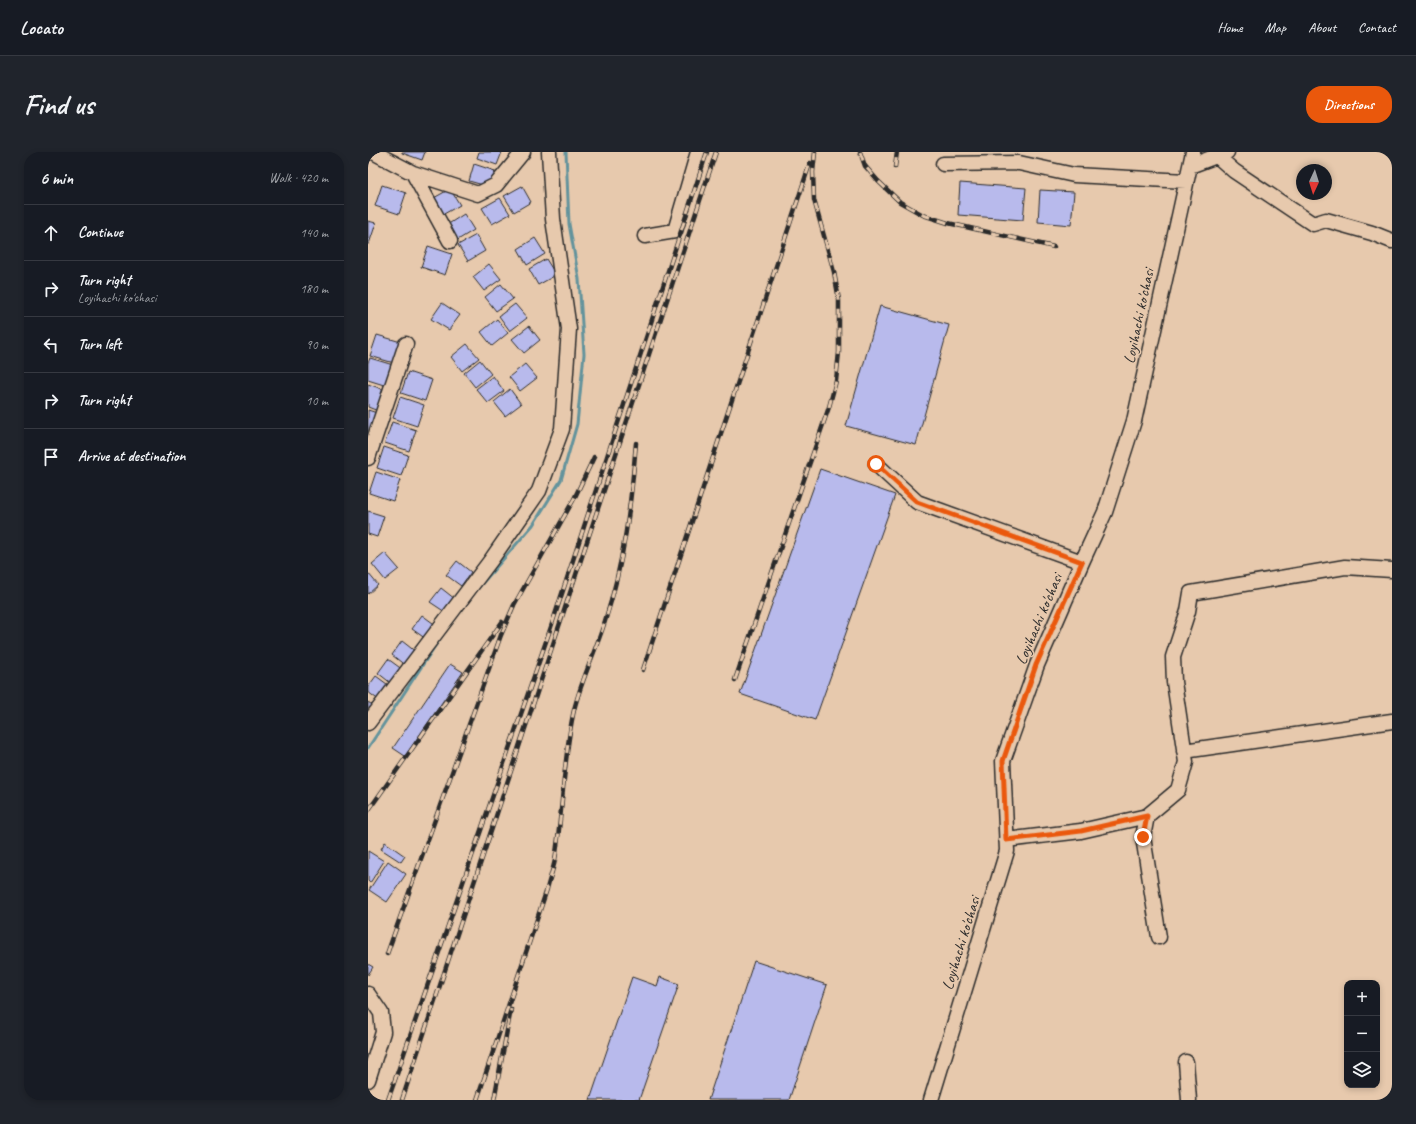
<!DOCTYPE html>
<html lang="en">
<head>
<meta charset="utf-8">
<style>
  :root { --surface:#171b24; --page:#20242c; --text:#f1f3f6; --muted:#9ea1a6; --line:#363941; --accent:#ea580c }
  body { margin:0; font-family:Caveat,sans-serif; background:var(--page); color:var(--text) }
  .controls { position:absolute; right:12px; bottom:12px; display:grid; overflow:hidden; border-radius:8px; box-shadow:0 2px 6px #0003 }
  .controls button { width:36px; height:36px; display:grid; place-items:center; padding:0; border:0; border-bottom:1px solid var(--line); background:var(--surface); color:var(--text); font:20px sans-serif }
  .compass { position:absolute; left:928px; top:12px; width:36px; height:36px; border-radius:50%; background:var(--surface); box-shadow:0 2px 6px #0003; rotate:184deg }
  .stop { position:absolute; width:12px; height:12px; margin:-9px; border:3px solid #ea580c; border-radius:50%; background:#fff }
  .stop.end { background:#ea580c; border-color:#fff; box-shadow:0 1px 4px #0008 }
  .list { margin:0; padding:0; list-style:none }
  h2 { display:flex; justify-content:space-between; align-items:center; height:52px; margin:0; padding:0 16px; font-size:17px }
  h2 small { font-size:13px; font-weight:400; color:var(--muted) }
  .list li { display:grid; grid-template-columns:26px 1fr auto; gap:12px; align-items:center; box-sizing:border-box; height:56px; padding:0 16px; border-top:1px solid var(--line) }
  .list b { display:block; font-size:15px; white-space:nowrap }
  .list p { margin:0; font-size:13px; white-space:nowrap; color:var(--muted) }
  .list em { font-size:13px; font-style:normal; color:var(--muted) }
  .icon { flex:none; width:22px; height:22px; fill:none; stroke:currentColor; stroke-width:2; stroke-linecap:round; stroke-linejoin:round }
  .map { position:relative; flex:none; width:1024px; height:948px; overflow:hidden; border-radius:16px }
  header { display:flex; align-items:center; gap:24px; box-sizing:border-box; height:56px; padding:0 20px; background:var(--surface); border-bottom:1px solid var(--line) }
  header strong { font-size:19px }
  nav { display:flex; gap:22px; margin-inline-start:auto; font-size:14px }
  .intro { display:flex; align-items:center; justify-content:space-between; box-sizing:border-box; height:96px; padding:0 24px }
  h1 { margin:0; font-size:28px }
  .button { padding:10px 18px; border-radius:16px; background:var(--accent); color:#fff; font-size:14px; font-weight:700 }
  main { display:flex; gap:24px; padding:0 24px }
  aside { flex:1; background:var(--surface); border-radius:16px; box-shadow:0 2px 6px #0003 }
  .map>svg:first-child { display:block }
</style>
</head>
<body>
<header>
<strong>Locato</strong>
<nav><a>Home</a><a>Map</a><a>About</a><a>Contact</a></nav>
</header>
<div class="intro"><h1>Find us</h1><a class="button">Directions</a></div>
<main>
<aside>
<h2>6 min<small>Walk · 420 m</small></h2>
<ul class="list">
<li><svg class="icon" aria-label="ahead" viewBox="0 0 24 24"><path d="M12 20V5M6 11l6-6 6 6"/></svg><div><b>Continue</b></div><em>140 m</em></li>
<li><svg class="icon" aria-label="right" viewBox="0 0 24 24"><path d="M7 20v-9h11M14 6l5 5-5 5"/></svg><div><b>Turn right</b><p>Loyihachi ko'chasi</p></div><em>180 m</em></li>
<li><svg class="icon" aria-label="left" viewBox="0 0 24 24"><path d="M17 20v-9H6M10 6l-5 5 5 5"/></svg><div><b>Turn left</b></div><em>90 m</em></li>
<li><svg class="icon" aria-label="right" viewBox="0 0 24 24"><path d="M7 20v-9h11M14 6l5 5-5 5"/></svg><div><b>Turn right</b></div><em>10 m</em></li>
<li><svg class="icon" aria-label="arrive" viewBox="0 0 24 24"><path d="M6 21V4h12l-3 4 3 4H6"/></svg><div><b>Arrive at destination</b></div></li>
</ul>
</aside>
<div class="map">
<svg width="1024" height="948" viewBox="0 0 1024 948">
  <rect width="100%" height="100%" fill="#e7c9ad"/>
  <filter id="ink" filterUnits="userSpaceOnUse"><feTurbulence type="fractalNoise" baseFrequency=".025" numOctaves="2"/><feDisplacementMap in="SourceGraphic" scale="8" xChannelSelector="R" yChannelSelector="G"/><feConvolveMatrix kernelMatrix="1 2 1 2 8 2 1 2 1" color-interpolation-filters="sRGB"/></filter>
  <g filter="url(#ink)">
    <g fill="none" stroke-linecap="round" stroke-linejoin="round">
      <path stroke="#63939c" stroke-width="3" d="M 111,435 L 165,373 L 193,328 L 209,272 L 216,202 L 211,127 L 201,72 L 198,0
        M 0,596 L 73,485"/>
    </g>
    <path fill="#b8baec" stroke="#2b2b2b" d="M 34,0 L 57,0 L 54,8 L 34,1 Z
      M 111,0 L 134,0 L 129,13 L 109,6 Z
      M 106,12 L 127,19 L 122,35 L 101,29 Z
      M 592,31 L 658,36 L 655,68 L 590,63 Z
      M 14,33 L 38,41 L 31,62 L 7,54 Z
      M 154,34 L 163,50 L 146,60 L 136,44 Z
      M 82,37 L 92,53 L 74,63 L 64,47 Z
      M 672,38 L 706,40 L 703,73 L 670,70 Z
      M 132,46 L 142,62 L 124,72 L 114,56 Z
      M 96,62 L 106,78 L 88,89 L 79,73 Z
      M 0,69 L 8,71 L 1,92 L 0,92 Z
      M 108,83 L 117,99 L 100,109 L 90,93 Z
      M 167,86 L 177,102 L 159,113 L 150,97 Z
      M 60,94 L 84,102 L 77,123 L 53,115 Z
      M 178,107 L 188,123 L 170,133 L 161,117 Z
      M 121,112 L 133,127 L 116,139 L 105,125 Z
      M 133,132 L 145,147 L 128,159 L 117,145 Z
      M 74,151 L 92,163 L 81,178 L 63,167 Z
      M 147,152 L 159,166 L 142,179 L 131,164 Z
      M 512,154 L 581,173 L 548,293 L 478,274 Z
      M 129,167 L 140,181 L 124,194 L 113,180 Z
      M 161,174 L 172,188 L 156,201 L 144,187 Z
      M 9,183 L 33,190 L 26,211 L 2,204 Z
      M 99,192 L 111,206 L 94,219 L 83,205 Z
      M 2,206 L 25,213 L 19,234 L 0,228 L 0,211 Z
      M 112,208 L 123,222 L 107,235 L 96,221 Z
      M 157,212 L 169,226 L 152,239 L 141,225 Z
      M 40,220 L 64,228 L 57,249 L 33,241 Z
      M 125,224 L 136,239 L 120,251 L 108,237 Z
      M 0,232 L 17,238 L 10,259 L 0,255 Z
      M 142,237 L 153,252 L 137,264 L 126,250 Z
      M 32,245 L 56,253 L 49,274 L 25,266 Z
      M 0,258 L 9,261 L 3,282 L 0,282 Z
      M 24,270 L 48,278 L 41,299 L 17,291 Z
      M 16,295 L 40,303 L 33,324 L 9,316 Z
      M 452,317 L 527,343 L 447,568 L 372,542 Z
      M 8,320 L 32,328 L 25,349 L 1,341 Z
      M 0,359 L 16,364 L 9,385 L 0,382 Z
      M 17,401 L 31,417 L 17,428 L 4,412 Z
      M 89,409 L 103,420 L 93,434 L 78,423 Z
      M 0,421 L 10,433 L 0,442 Z
      M 73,436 L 87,447 L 77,460 L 62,450 Z
      M 54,463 L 69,474 L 58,487 L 44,477 Z
      M 34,489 L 48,500 L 38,514 L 24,503 Z
      M 20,507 L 35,518 L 24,532 L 10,521 Z
      M 82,512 L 95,520 L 37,604 L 25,596 Z
      M 8,524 L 23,535 L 12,549 L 0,540 L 0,535 Z
      M 0,550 L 7,555 L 0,565 Z
      M 17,690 L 37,704 L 33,710 L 13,697 Z
      M 0,699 L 16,709 L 2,731 L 0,729 Z
      M 20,709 L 38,722 L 19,750 L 1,738 Z
      M 386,809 L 459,833 L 421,948 L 340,948 Z
      M 0,812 L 5,815 L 0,823 Z
      M 264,825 L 289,834 L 292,825 L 311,832 L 271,948 L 222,948 Z"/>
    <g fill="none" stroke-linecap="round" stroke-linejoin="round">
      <g stroke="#2b2b2b" stroke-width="17">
        <path id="minor" d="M 5,0 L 45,21 L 110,42 L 128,33 L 155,0
          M 849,4 L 866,19 L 945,72 L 958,68 L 1004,81 L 1024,89
          M 575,12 L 651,11 L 706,23 L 818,29
          M 822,14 L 859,0
          M 45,21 L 82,89
          M 277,84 L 307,79 L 330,0
          M 0,306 L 38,192
          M 508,312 L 549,350 L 714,410
          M 0,571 L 123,408 L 171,339 L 194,277 L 201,177 L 185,67 L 181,0
          M 816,599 L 1024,569
          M 779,664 L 775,685 L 791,785
          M 638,688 L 713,679 L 779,664 L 810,638 L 818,610 L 806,530 L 805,505 L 820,459 L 823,441 L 977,415 L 1024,418
          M 0,842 L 13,861 L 15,880 L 0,928
          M 818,910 L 821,948
          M 563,948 L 639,699 L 635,609 L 669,513 L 714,410 L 737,360 L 766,269 L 825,0"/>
      </g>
      <use href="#minor" stroke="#e7c9ad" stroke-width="14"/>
      <g stroke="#2b2b2b" stroke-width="4.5">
        <path id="rail" d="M 492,0 L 497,14 L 510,29 L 532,50 L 555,63 L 580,71 L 686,95
          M 527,15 L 529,0
          M 275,518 L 442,11
          M 367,528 L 461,255 L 468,229 L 471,200 L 471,148 L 466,120 L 446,48 L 445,20 L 447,0
          M 0,659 L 134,470
          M 19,802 L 133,483 L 146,453 L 206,347 L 226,305
          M 20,948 L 184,472 L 339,0
          M 34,948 L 348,0
          M 109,948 L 179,737 C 181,728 185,718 187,708 C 195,658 195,607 206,558 C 213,529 228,498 237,469 C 256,411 263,351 268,291
          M 126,948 L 143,857"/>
      </g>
      <use href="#rail" stroke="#e7c9ad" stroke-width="3" stroke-dasharray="9" stroke-linecap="butt"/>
    </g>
  </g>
  <g fill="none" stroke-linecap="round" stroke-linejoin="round" filter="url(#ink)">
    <path stroke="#ea580c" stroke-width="5" d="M 508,312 L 549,350 L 714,410 L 668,513 L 635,609 L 638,688 L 713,679 L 779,664 L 775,685"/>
  </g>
  <g text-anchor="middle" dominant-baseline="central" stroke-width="3" stroke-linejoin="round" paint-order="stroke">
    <g font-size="16" fill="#2b2b2b" stroke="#e7c9ad">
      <text transform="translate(771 164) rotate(-78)">Loyihachi ko'chasi</text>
      <text transform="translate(671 467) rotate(-67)">Loyihachi ko'chasi</text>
      <text transform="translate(593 791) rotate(-73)">Loyihachi ko'chasi</text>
    </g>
  </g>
</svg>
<div class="controls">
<button>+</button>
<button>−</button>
<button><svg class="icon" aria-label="layers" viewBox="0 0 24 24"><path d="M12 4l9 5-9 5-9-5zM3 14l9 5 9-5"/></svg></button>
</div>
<svg class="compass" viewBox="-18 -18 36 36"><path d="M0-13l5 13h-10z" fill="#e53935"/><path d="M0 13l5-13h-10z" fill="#9ea1a6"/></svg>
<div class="stop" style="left:508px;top:312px"></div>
<div class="stop end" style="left:775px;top:685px"></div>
</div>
</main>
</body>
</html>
